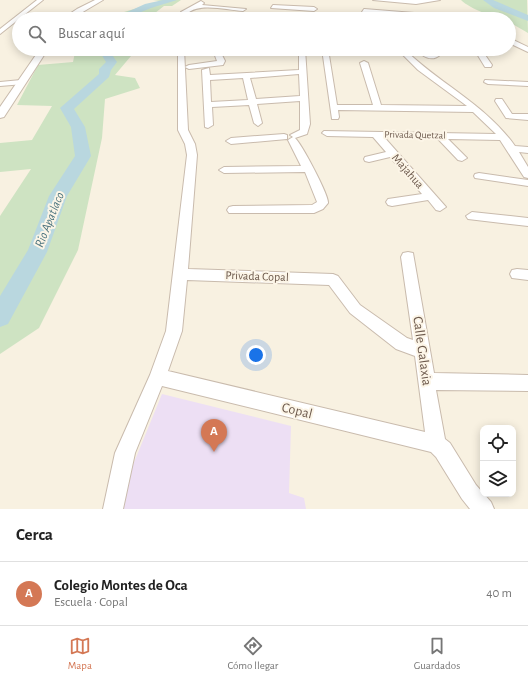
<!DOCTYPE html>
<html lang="es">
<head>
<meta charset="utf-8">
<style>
  :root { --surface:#fff; --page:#f6f6f6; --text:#222; --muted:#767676; --line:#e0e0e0; --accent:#d47855 }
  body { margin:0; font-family:"Alegreya Sans",sans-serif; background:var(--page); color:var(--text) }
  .controls { position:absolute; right:12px; bottom:12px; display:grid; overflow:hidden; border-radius:8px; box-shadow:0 2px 10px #0003 }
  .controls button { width:36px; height:36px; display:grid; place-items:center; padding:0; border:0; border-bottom:1px solid var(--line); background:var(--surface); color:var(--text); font:20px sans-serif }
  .you { position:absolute; left:256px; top:355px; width:14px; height:14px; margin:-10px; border:3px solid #fff; border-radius:50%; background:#1a73e8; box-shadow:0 0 0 6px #1a73e833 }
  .badge { display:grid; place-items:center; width:26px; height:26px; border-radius:50%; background:var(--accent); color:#fff; font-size:13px; font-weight:700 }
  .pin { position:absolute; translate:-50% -33px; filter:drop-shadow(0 1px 2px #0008) }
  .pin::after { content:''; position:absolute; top:21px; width:14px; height:12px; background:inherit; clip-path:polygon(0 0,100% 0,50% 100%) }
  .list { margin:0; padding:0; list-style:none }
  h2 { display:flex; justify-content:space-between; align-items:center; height:52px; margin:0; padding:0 16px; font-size:17px }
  h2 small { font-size:13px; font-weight:400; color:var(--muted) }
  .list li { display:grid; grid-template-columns:26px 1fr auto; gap:12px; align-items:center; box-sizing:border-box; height:64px; padding:0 16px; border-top:1px solid var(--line) }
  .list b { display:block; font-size:15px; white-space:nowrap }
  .list p { margin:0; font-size:13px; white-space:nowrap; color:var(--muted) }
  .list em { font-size:13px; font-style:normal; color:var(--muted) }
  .icon { flex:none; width:22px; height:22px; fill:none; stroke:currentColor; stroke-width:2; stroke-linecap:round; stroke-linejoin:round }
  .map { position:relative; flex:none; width:528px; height:509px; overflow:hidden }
  .search { position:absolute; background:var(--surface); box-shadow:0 2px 10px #0003; left:12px; right:12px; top:12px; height:44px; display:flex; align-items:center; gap:10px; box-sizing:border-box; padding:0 14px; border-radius:22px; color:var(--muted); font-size:15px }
  .sheet { height:116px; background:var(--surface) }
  nav { display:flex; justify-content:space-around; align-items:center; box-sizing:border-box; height:56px; border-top:1px solid var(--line); background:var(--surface); font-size:11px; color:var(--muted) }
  nav a { display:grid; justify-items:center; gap:2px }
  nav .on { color:var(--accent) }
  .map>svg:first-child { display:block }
</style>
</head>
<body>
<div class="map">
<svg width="528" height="509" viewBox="0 0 528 509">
  <rect width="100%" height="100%" fill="#f8f1e1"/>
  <path fill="#eddff4" d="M 162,394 L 291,426 L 289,493 L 304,498 L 306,509 L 122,509 L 128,477 Z"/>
  <path fill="#cee3c2" d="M 153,0 L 181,0 L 172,6 L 164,6 L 155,13 L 140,15 L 136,17 L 127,16 L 123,19 L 101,19 L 116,12 L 124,12 L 161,1 Z
    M 461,0 L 527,0 L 528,33 L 509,22 L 509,19 C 497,19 470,9 461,0 Z
    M 51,49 L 123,49 L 131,56 L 115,75 L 135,78 L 140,88 L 105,99 L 102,138 L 78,250 L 39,328 L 0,354 L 0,216 L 31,169 L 0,172 L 0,143 L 32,140 L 52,106 L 17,105 L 38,65 L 73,62 L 75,52 L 48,54 Z"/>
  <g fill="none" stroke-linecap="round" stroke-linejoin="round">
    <path fill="#b9d7df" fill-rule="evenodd" d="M 163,0 L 177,0 L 151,8 L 124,19 L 112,19 L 145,4 Z
      M 483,0 L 493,0 L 528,15 L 528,21 L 494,8 Z
      M 98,49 L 108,49 L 117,62 L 111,70 L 109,77 L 74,109 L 85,127 L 91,156 L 67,196 L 47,252 L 8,324 L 0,327 L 0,296 L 28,250 L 49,196 L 75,156 L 71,127 L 60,108 L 99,74 L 99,69 L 106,62 Z"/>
    <g stroke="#c9bbad" stroke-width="2">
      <path id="minor" d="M 37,0 L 43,0 L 0,34 L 0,29 Z
        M 373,0 L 440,0 L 416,4 Z
        M 201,1 L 204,3 L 202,5 L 246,9 L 243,11 C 226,10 192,0 183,19 L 177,19 L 181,12 Z
        M 273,5 L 314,7 L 317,9 L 314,11 L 271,8 Z
        M 364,9 L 427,14 L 460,14 L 463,16 L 460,18 L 427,18 L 362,12 Z
        M 208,15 L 210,16 L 212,19 L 206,19 L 205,17 Z
        M 509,38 L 528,47 L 528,52 L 509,43 Z
        M 178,49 L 184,49 L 188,130 L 195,144 L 197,155 L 188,269 L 333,274 L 338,276 L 360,305 L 407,338 L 413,340 L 401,257 L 403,253 L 408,252 L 413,253 L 434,373 L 528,375 L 528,391 L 436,390 L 445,439 L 450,443 L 476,485 L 491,502 L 494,509 L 470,509 L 462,499 L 436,457 L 431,452 L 162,386 L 135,453 L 123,509 L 103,509 L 115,453 L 150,375 L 166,331 L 187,155 L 185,144 L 178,130 ZM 187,280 L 329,285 L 350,313 L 396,349 L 415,356 L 425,432 L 168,371 L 182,331 Z
        M 241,49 L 221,53 L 225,61 L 223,65 L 189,69 L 185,67 L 189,65 L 217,61 L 214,53 L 216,50 Z
        M 299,49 L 305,49 L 310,124 L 307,134 L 295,138 C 301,143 329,195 328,203 L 323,209 L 314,213 L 229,213 L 227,210 L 229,207 L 233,206 L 312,205 L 317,202 L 305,172 L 224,173 L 219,170 L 224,167 L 301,166 L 288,140 L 293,137 L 290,135 L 300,130 L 300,101 L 257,104 L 262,123 L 258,126 L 254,123 L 249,105 L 212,107 L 213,125 L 208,128 L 205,127 L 202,70 L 209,68 L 210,75 L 299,70 ZM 299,74 L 300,96 L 256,99 L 250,78 ZM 243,78 L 248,100 L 211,102 L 210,80 Z
        M 322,49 L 328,49 L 337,105 L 373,105 L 360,63 L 364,61 L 368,63 L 381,105 L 467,106 L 418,70 L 397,49 L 404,49 C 440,84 486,105 515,146 L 528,147 L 528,153 L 519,152 L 528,167 L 528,178 L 524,177 L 500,140 L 448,139 L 467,158 L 462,161 L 458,160 L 437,138 L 384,137 L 446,207 L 440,211 L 436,210 L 428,200 L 392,206 L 388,205 L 386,202 L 388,199 L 422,194 L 390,157 L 369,162 L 365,161 L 364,159 L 365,157 L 386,152 L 373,137 L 327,136 L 322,133 L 324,131 L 496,134 L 473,112 L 338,110 L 339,117 L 338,119 L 332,119 Z
        M 416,49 L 423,49 L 432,54 L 433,54 L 431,49 L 437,49 L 440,55 C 432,62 422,57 416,49 Z
        M 474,49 L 481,49 L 492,65 L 491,67 L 485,67 Z
        M 21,80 L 25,82 L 24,84 L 0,86 L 0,82 Z
        M 485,80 L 528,82 L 528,86 L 488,84 L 484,82 Z
        M 496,99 L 502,99 L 512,114 L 528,114 L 528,120 L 506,118 L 495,101 Z
        M 284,134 L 287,135 L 287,139 L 231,144 L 226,141 L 231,138 Z
        M 479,173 L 528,180 L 528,186 L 475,178 L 474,176 L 475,174 Z
        M 472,212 L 528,218 L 528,226 L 468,219 L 466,216 Z
        M 517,269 L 528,270 L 528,280 L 512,278 L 510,274 L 512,270 Z"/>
    </g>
    <g stroke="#c9bbad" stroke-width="2">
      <path id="tertiary" d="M 95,0 L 103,0 L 71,19 L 62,19 L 77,9 Z
        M 40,49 L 48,49 L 4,117 L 0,118 L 0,107 Z"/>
    </g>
    <use href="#minor" fill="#fff" fill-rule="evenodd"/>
    <use href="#tertiary" fill="#fff" fill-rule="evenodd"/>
  </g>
  <g text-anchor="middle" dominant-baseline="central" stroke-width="4" stroke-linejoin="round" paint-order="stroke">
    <g font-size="10" fill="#6c594c" stroke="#fcf5e7">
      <text transform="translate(415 135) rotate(1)">Privada Quetzal</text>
    </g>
    <g font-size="12" fill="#6c594c" stroke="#fcf5e7">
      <text transform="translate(408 171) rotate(49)">Majahua</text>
      <text transform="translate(257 276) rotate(2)">Privada Copal</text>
    </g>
    <g font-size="13" font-style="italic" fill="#49727d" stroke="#fcf5e7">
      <text transform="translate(50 220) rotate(-68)">Rio Apatlaco</text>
    </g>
    <g font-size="14" fill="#6c594c" stroke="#fcf5e7">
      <text transform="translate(422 351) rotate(82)">Calle Galaxia</text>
      <text transform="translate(297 411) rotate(14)">Copal</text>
    </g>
  </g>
</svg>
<div class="controls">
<button><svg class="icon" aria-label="locate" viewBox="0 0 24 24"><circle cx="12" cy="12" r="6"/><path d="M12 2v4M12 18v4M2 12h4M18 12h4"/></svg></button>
<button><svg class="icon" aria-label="layers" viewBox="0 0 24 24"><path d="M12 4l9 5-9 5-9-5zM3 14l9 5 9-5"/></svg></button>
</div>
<div class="you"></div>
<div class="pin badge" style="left:214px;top:452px">A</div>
<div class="search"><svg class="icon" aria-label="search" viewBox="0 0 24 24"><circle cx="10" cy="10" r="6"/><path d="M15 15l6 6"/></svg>Buscar aquí</div>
</div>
<section class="sheet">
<h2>Cerca<small></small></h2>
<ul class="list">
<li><span class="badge">A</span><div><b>Colegio Montes de Oca</b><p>Escuela · Copal</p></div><em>40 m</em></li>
</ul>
</section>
<nav>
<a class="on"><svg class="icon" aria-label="map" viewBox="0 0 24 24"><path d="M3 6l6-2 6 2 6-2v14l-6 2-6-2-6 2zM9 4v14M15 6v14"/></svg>Mapa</a>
<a><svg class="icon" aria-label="directions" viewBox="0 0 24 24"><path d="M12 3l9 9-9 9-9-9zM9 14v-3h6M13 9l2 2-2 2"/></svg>Cómo llegar</a>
<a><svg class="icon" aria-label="saved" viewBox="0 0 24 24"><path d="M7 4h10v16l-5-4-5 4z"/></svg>Guardados</a>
</nav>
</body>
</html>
